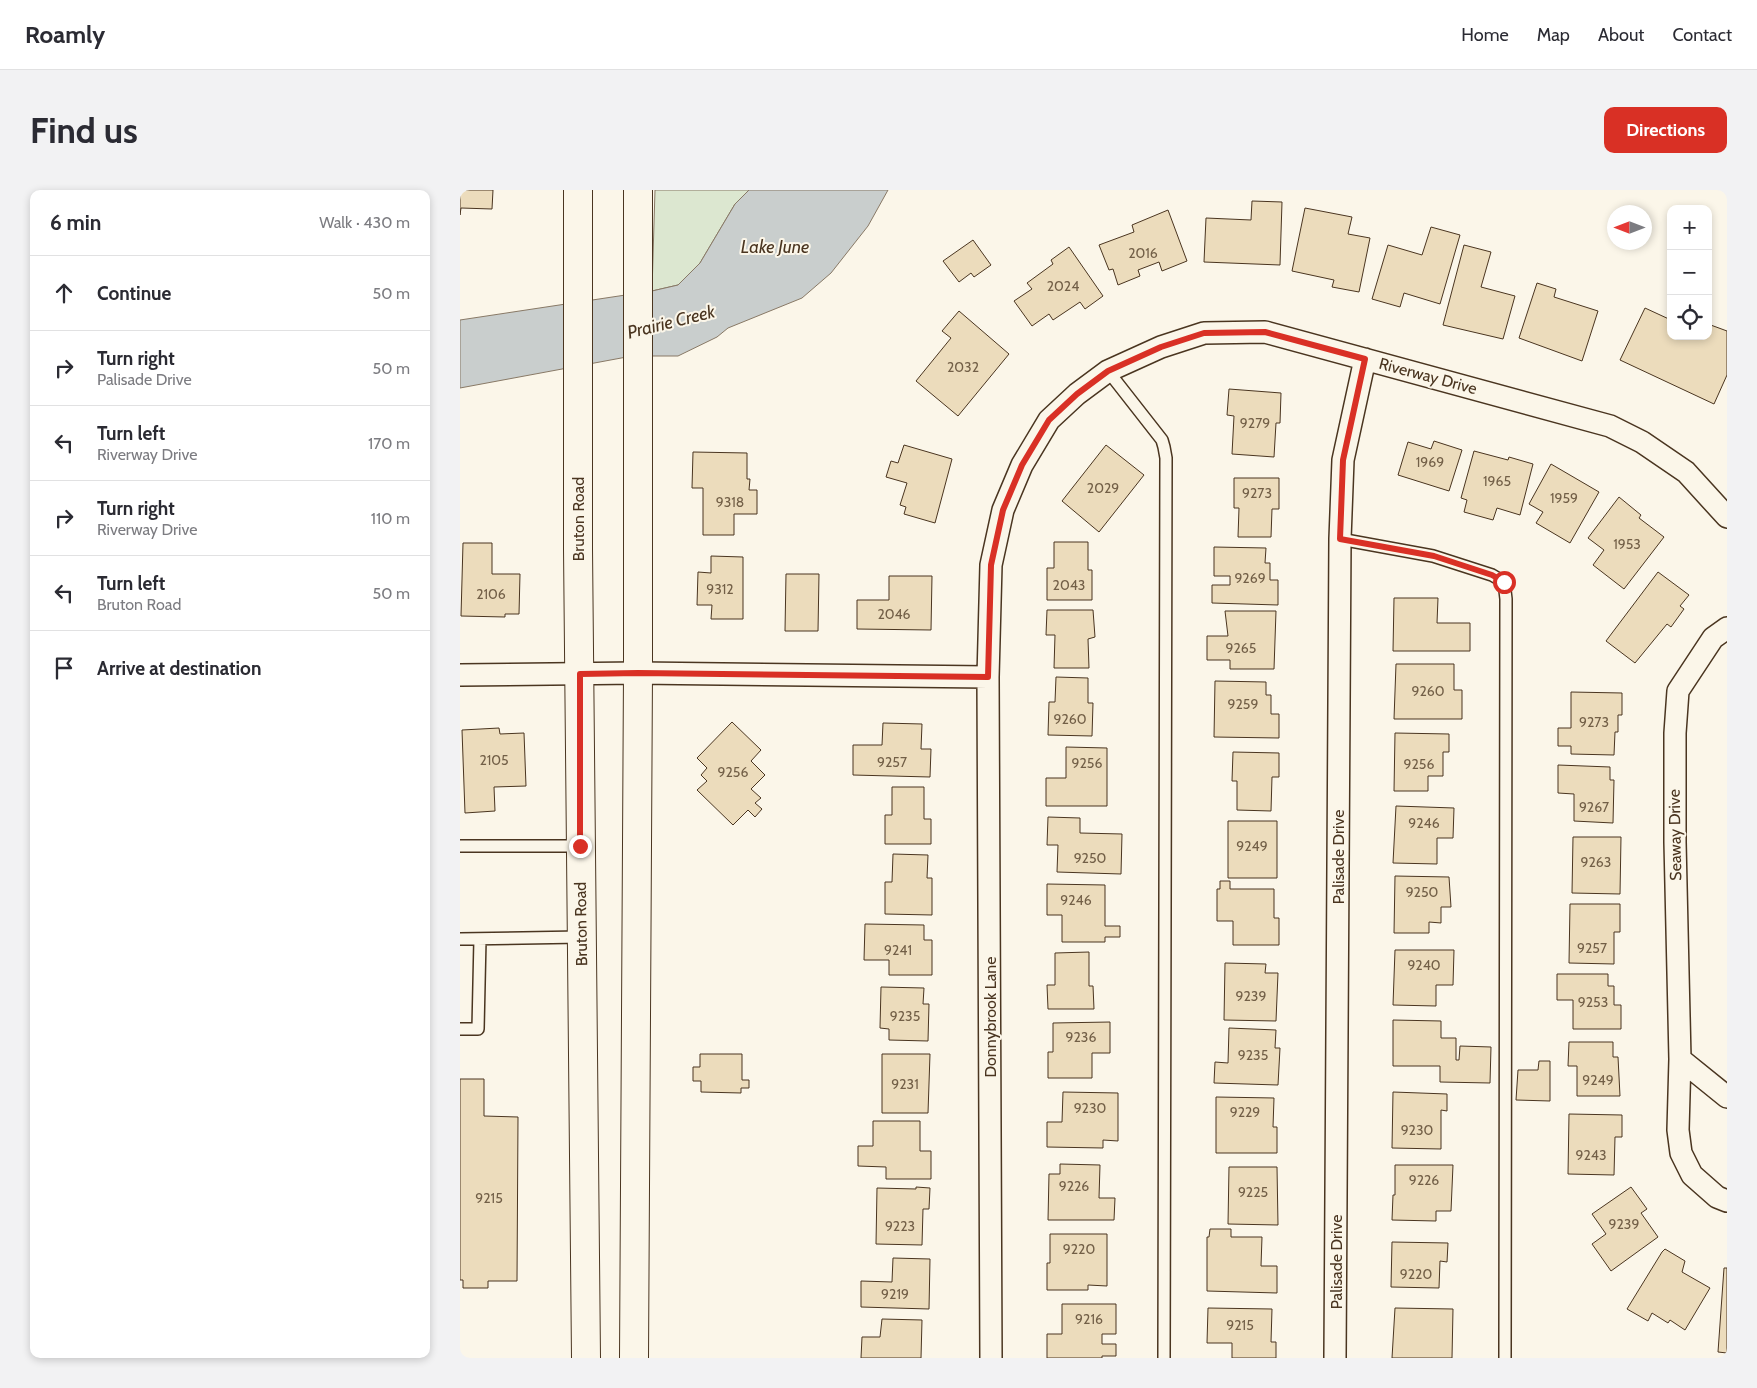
<!DOCTYPE html>
<html lang="en">
<head>
<meta charset="utf-8">
<style>
  :root { --surface:#fff; --page:#f2f2f3; --text:#2b2b33; --muted:#7c7c81; --line:#e1e1e2; --accent:#d93025 }
  body { margin:0; font-family:Cabin,sans-serif; background:var(--page); color:var(--text) }
  .controls { position:absolute; right:15px; top:15px; display:grid; overflow:hidden; border-radius:10px; box-shadow:0 2px 8px #0003 }
  .controls button { width:45px; height:45px; display:grid; place-items:center; padding:0; border:0; border-bottom:1px solid var(--line); background:var(--surface); color:var(--text); font:25px sans-serif }
  .compass { position:absolute; left:1147px; top:15px; width:45px; height:45px; border-radius:50%; background:var(--surface); box-shadow:0 2px 8px #0003; rotate:270deg }
  .stop { position:absolute; width:15px; height:15px; margin:-11px; border:4px solid #d93025; border-radius:50%; background:#fff }
  .stop.end { background:#d93025; border-color:#fff; box-shadow:0 1px 5px #0008 }
  .list { margin:0; padding:0; list-style:none }
  h2 { display:flex; justify-content:space-between; align-items:center; height:65px; margin:0; padding:0 20px; font-size:21px }
  h2 small { font-size:16px; font-weight:400; color:var(--muted) }
  .list li { display:grid; grid-template-columns:32px 1fr auto; gap:15px; align-items:center; box-sizing:border-box; height:75px; padding:0 20px; border-top:1px solid var(--line) }
  .list b { display:block; font-size:19px; white-space:nowrap }
  .list p { margin:0; font-size:16px; white-space:nowrap; color:var(--muted) }
  .list em { font-size:16px; font-style:normal; color:var(--muted) }
  .icon { flex:none; width:28px; height:28px; fill:none; stroke:currentColor; stroke-width:2; stroke-linecap:round; stroke-linejoin:round }
  .map { position:relative; flex:none; width:1267px; height:1168px; overflow:hidden; border-radius:10px }
  header { display:flex; align-items:center; gap:30px; box-sizing:border-box; height:70px; padding:0 25px; background:var(--surface); border-bottom:1px solid var(--line) }
  header strong { font-size:24px }
  nav { display:flex; gap:28px; margin-inline-start:auto; font-size:18px }
  .intro { display:flex; align-items:center; justify-content:space-between; box-sizing:border-box; height:120px; padding:0 30px }
  h1 { margin:0; font-size:35px }
  .button { padding:12px 22px; border-radius:10px; background:var(--accent); color:#fff; font-size:18px; font-weight:700 }
  main { display:flex; gap:30px; padding:0 30px }
  aside { flex:1; background:var(--surface); border-radius:10px; box-shadow:0 2px 8px #0003 }
  .map>svg:first-child { display:block }
</style>
</head>
<body>
<header>
<strong>Roamly</strong>
<nav><a>Home</a><a>Map</a><a>About</a><a>Contact</a></nav>
</header>
<div class="intro"><h1>Find us</h1><a class="button">Directions</a></div>
<main>
<aside>
<h2>6 min<small>Walk · 430 m</small></h2>
<ul class="list">
<li><svg class="icon" aria-label="ahead" viewBox="0 0 24 24"><path d="M12 20V5M6 11l6-6 6 6"/></svg><div><b>Continue</b></div><em>50 m</em></li>
<li><svg class="icon" aria-label="right" viewBox="0 0 24 24"><path d="M7 20v-9h11M14 6l5 5-5 5"/></svg><div><b>Turn right</b><p>Palisade Drive</p></div><em>50 m</em></li>
<li><svg class="icon" aria-label="left" viewBox="0 0 24 24"><path d="M17 20v-9H6M10 6l-5 5 5 5"/></svg><div><b>Turn left</b><p>Riverway Drive</p></div><em>170 m</em></li>
<li><svg class="icon" aria-label="right" viewBox="0 0 24 24"><path d="M7 20v-9h11M14 6l5 5-5 5"/></svg><div><b>Turn right</b><p>Riverway Drive</p></div><em>110 m</em></li>
<li><svg class="icon" aria-label="left" viewBox="0 0 24 24"><path d="M17 20v-9H6M10 6l-5 5 5 5"/></svg><div><b>Turn left</b><p>Bruton Road</p></div><em>50 m</em></li>
<li><svg class="icon" aria-label="arrive" viewBox="0 0 24 24"><path d="M6 21V4h12l-3 4 3 4H6"/></svg><div><b>Arrive at destination</b></div></li>
</ul>
</aside>
<div class="map">
<svg width="1267" height="1168" viewBox="0 0 1267 1168">
  <rect width="100%" height="100%" fill="#fbf6e9"/>
  <path fill="#dce7d0" stroke="#887966" d="M 195,0 L 289,0 L 275,14 L 240,73 L 218,95 L 192,101 Z"/>
  <path fill="#c9cecd" stroke="#887966" d="M 289,0 L 428,0 L 408,36 L 371,83 L 342,108 L 268,138 L 257,147 L 218,166 L 172,166 L 0,198 L 0,130 L 192,101 L 218,95 L 240,73 L 275,14 Z"/>
  <path fill="#ecdcbc" stroke="#4a3520" d="M 0,0 L 33,0 L 32,19 L 1,18 L 0,25 Z
    M 792,11 L 822,12 L 820,75 L 744,72 L 746,28 L 791,30 Z
    M 845,18 L 892,27 L 888,44 L 910,48 L 899,102 L 872,97 L 874,90 L 832,81 Z
    M 708,20 L 727,71 L 702,81 L 699,72 L 678,80 L 680,86 L 658,95 L 653,79 L 649,80 L 639,55 L 674,42 L 672,35 Z
    M 971,37 L 1000,45 L 980,114 L 944,103 L 940,117 L 912,109 L 928,55 L 962,65 Z
    M 513,50 L 531,75 L 514,87 L 511,83 L 499,92 L 483,71 Z
    M 1004,55 L 1031,62 L 1021,97 L 1055,106 L 1043,149 L 983,135 Z
    M 609,57 L 643,106 L 625,119 L 620,112 L 593,130 L 589,124 L 572,136 L 554,111 L 572,99 L 567,93 L 593,74 L 591,70 Z
    M 1077,93 L 1096,99 L 1094,107 L 1138,121 L 1122,171 L 1059,148 Z
    M 1185,118 L 1211,130 L 1211,146 L 1248,146 L 1248,134 L 1267,141 L 1267,185 L 1254,214 L 1160,170 Z
    M 499,121 L 549,164 L 498,226 L 456,191 L 491,148 L 482,141 Z
    M 769,199 L 821,203 L 820,233 L 816,233 L 814,267 L 772,264 L 774,226 L 767,225 Z
    M 974,251 L 1002,260 L 989,301 L 938,285 L 948,252 L 971,259 Z
    M 444,255 L 492,269 L 475,333 L 444,324 L 446,317 L 440,315 L 447,293 L 426,287 L 431,271 L 438,273 Z
    M 646,255 L 684,285 L 639,342 L 602,311 Z
    M 1014,261 L 1048,270 L 1049,267 L 1073,274 L 1060,325 L 1037,318 L 1033,330 L 1004,322 L 1007,310 L 1001,308 Z
    M 233,262 L 287,263 L 287,289 L 290,289 L 289,300 L 297,300 L 297,324 L 274,324 L 274,345 L 243,345 L 243,298 L 232,298 Z
    M 1091,274 L 1139,302 L 1110,353 L 1076,333 L 1083,322 L 1069,314 Z
    M 774,288 L 819,288 L 819,319 L 812,319 L 811,347 L 778,347 L 779,318 L 774,318 Z
    M 1159,307 L 1181,325 L 1179,328 L 1204,347 L 1164,399 L 1133,375 L 1144,360 L 1128,348 Z
    M 594,352 L 628,352 L 628,380 L 632,380 L 632,410 L 587,410 L 587,378 L 594,378 Z
    M 3,353 L 32,353 L 32,384 L 60,384 L 59,424 L 45,424 L 45,427 L 1,426 Z
    M 754,357 L 806,358 L 805,373 L 810,373 L 810,390 L 818,390 L 818,415 L 752,413 L 752,395 L 770,395 L 770,386 L 754,386 Z
    M 251,366 L 283,367 L 283,429 L 251,429 L 252,415 L 237,415 L 238,382 L 251,383 Z
    M 1198,382 L 1229,405 L 1220,416 L 1224,419 L 1211,437 L 1207,434 L 1175,473 L 1146,451 Z
    M 326,384 L 359,384 L 358,441 L 325,441 Z
    M 429,386 L 472,386 L 471,440 L 397,439 L 397,410 L 429,410 Z
    M 934,408 L 978,408 L 977,433 L 1010,433 L 1010,461 L 933,461 Z
    M 587,420 L 633,420 L 635,447 L 628,449 L 629,478 L 594,478 L 595,445 L 586,445 Z
    M 765,421 L 816,421 L 814,479 L 770,479 L 770,470 L 747,470 L 747,446 L 768,446 Z
    M 936,474 L 994,474 L 994,500 L 1002,500 L 1002,529 L 934,529 Z
    M 596,487 L 628,488 L 628,513 L 633,513 L 632,546 L 588,545 L 589,512 L 595,512 Z
    M 755,491 L 806,492 L 806,505 L 811,505 L 811,524 L 819,524 L 819,548 L 754,547 Z
    M 1111,502 L 1162,503 L 1162,525 L 1158,525 L 1158,542 L 1155,542 L 1154,565 L 1111,564 L 1111,556 L 1098,556 L 1098,538 L 1111,538 Z
    M 272,532 L 301,560 L 291,571 L 305,585 L 291,599 L 301,608 L 295,613 L 302,619 L 295,627 L 288,620 L 273,635 L 237,600 L 247,591 L 241,585 L 247,578 L 237,568 Z
    M 423,533 L 462,534 L 461,559 L 471,559 L 470,587 L 393,585 L 393,555 L 422,555 Z
    M 39,538 L 40,544 L 64,543 L 66,596 L 34,597 L 35,621 L 5,623 L 2,540 Z
    M 935,543 L 989,544 L 989,562 L 983,562 L 983,586 L 968,586 L 968,601 L 934,601 Z
    M 606,557 L 647,558 L 647,616 L 586,616 L 586,588 L 606,588 Z
    M 773,562 L 819,563 L 819,587 L 812,587 L 811,621 L 777,620 L 777,591 L 772,591 Z
    M 1098,575 L 1150,577 L 1150,590 L 1154,590 L 1153,633 L 1114,631 L 1114,604 L 1098,603 Z
    M 432,597 L 464,597 L 464,629 L 471,629 L 471,654 L 425,654 L 425,625 L 432,625 Z
    M 936,616 L 994,618 L 993,648 L 977,648 L 977,674 L 933,673 Z
    M 588,627 L 620,628 L 620,643 L 662,644 L 661,684 L 597,682 L 598,655 L 587,655 Z
    M 768,631 L 817,631 L 817,688 L 768,688 Z
    M 1113,647 L 1161,647 L 1160,704 L 1112,703 Z
    M 433,664 L 468,665 L 467,688 L 472,688 L 472,725 L 425,724 L 425,692 L 432,692 Z
    M 935,686 L 989,687 L 991,717 L 981,717 L 981,733 L 969,732 L 969,743 L 934,743 Z
    M 760,691 L 770,691 L 770,699 L 814,699 L 814,728 L 819,728 L 819,755 L 773,755 L 773,731 L 757,731 L 757,699 L 760,699 Z
    M 587,694 L 645,695 L 645,736 L 660,736 L 660,747 L 645,747 L 645,752 L 602,752 L 602,725 L 587,725 Z
    M 1110,714 L 1160,714 L 1160,742 L 1154,742 L 1154,774 L 1109,773 Z
    M 405,734 L 464,735 L 464,750 L 472,750 L 472,785 L 429,785 L 429,770 L 404,770 Z
    M 935,760 L 994,760 L 993,795 L 976,795 L 976,816 L 933,815 Z
    M 629,762 L 629,796 L 633,796 L 634,819 L 588,819 L 587,795 L 595,795 L 595,763 Z
    M 765,773 L 806,774 L 805,783 L 818,783 L 816,831 L 764,830 Z
    M 1097,784 L 1148,784 L 1148,796 L 1154,796 L 1154,815 L 1161,815 L 1161,839 L 1113,839 L 1113,810 L 1097,810 Z
    M 421,797 L 464,798 L 463,814 L 469,814 L 468,851 L 429,850 L 429,839 L 420,838 Z
    M 933,830 L 981,831 L 981,848 L 996,848 L 996,870 L 999,870 L 1000,856 L 1031,857 L 1030,893 L 980,892 L 980,876 L 933,876 Z
    M 650,832 L 650,863 L 632,863 L 632,888 L 588,888 L 588,862 L 593,862 L 593,833 Z
    M 769,838 L 816,840 L 815,858 L 820,858 L 818,895 L 754,893 L 755,872 L 768,873 Z
    M 1109,852 L 1153,852 L 1153,867 L 1158,867 L 1160,906 L 1117,906 L 1117,876 L 1108,876 Z
    M 240,864 L 282,864 L 282,890 L 289,890 L 289,898 L 281,898 L 281,903 L 241,902 L 241,891 L 233,891 L 233,877 L 240,877 Z
    M 422,864 L 470,864 L 468,923 L 422,923 Z
    M 1079,871 L 1090,871 L 1090,911 L 1056,910 L 1058,880 L 1078,880 Z
    M 0,889 L 24,889 L 24,926 L 58,927 L 57,1091 L 28,1091 L 28,1098 L 3,1098 L 3,1090 L 0,1090 Z
    M 603,902 L 658,903 L 658,951 L 643,950 L 643,958 L 587,957 L 587,932 L 602,932 Z
    M 933,902 L 987,904 L 987,921 L 981,920 L 981,959 L 932,958 Z
    M 756,907 L 814,908 L 813,937 L 817,937 L 817,963 L 756,963 Z
    M 1109,924 L 1162,925 L 1162,947 L 1155,947 L 1154,985 L 1108,984 Z
    M 413,931 L 460,931 L 460,961 L 471,961 L 471,989 L 426,989 L 426,977 L 398,976 L 398,956 L 413,956 Z
    M 600,974 L 640,975 L 639,1008 L 655,1008 L 654,1030 L 588,1030 L 589,984 L 600,984 Z
    M 935,975 L 993,975 L 991,1021 L 976,1021 L 976,1031 L 932,1030 L 933,1005 L 935,1005 Z
    M 769,977 L 817,977 L 818,1035 L 768,1034 Z
    M 456,997 L 470,998 L 469,1019 L 463,1019 L 462,1055 L 416,1054 L 417,998 L 456,999 Z
    M 1171,997 L 1187,1019 L 1181,1023 L 1198,1047 L 1151,1081 L 1132,1054 L 1146,1044 L 1132,1024 Z
    M 750,1039 L 771,1039 L 771,1047 L 802,1047 L 801,1076 L 817,1076 L 817,1103 L 747,1101 L 747,1047 L 749,1047 Z
    M 590,1044 L 647,1044 L 647,1096 L 628,1095 L 628,1100 L 587,1100 L 587,1073 L 590,1073 Z
    M 932,1052 L 988,1053 L 987,1072 L 980,1071 L 979,1098 L 931,1097 Z
    M 1205,1059 L 1225,1071 L 1222,1082 L 1250,1098 L 1225,1140 L 1210,1130 L 1208,1133 L 1192,1123 L 1188,1131 L 1167,1119 L 1202,1062 Z
    M 433,1068 L 470,1069 L 469,1119 L 401,1117 L 401,1091 L 432,1092 Z
    M 1264,1078 L 1267,1078 L 1267,1163 L 1258,1162 Z
    M 602,1114 L 656,1114 L 656,1144 L 642,1144 L 642,1154 L 656,1154 L 656,1166 L 642,1166 L 642,1168 L 587,1168 L 587,1144 L 602,1144 Z
    M 748,1118 L 812,1119 L 811,1152 L 816,1152 L 816,1168 L 772,1168 L 772,1153 L 747,1153 Z
    M 935,1118 L 993,1119 L 992,1168 L 932,1168 Z
    M 422,1129 L 462,1130 L 461,1168 L 401,1168 L 402,1147 L 420,1147 Z"/>
  <g fill="none" stroke-linecap="round" stroke-linejoin="round">
    <g stroke="#4a3520" stroke-width="14">
      <path id="service" d="M 648,181 L 702,250 L 704,257 L 706,268 L 704,1168
        M 880,349 L 973,366 L 1032,385 L 1044,392 L 1046,409 L 1045,1168
        M 0,656 L 120,656
        M 0,749 L 121,747
        M 0,839 L 18,839 L 20,749"/>
    </g>
    <g stroke="#4a3520" stroke-width="24">
      <path id="minor" d="M 1267,438 L 1253,448 L 1218,501 L 1215,543 L 1215,652 L 1220,869 L 1218,940 L 1221,963 L 1232,985 L 1257,1007 L 1267,1011
        M 0,485 L 178,483 L 528,487
        M 1220,869 L 1267,907
        M 531,1168 L 528,487 L 531,375 L 543,320 L 562,275 L 589,230 L 617,204 L 648,181 L 701,157 L 744,143 L 805,142 L 1150,236 L 1182,252 L 1226,282 L 1267,327
        M 875,1168 L 880,349 L 883,270 L 905,169"/>
    </g>
    <g stroke="#4a3520" stroke-width="30">
      <path id="secondary" d="M 118,0 L 118,359 L 126,1168
        M 174,1168 L 178,483 L 178,0"/>
    </g>
    <use href="#service" stroke="#fbf6e9" stroke-width="11"/>
    <use href="#minor" stroke="#fbf6e9" stroke-width="21"/>
    <use href="#secondary" stroke="#fbf6e9" stroke-width="28"/>
  </g>
  <g fill="none" stroke-linecap="round" stroke-linejoin="round">
    <path stroke="#d93025" stroke-width="6" d="M 120,656 L 120,484 L 178,483 L 528,487 L 531,375 L 543,320 L 562,275 L 589,230 L 617,204 L 648,181 L 701,157 L 744,143 L 805,142 L 905,169 L 883,270 L 880,349 L 974,366 L 1032,385 L 1044,392"/>
  </g>
  <g text-anchor="middle" dominant-baseline="central" stroke-width="4" stroke-linejoin="round" paint-order="stroke">
    <g font-size="14" fill="#725f47">
      <text x="683" y="63">2016</text>
      <text x="603" y="96">2024</text>
      <text x="503" y="177">2032</text>
      <text x="795" y="233">9279</text>
      <text x="970" y="272">1969</text>
      <text x="1037" y="291">1965</text>
      <text x="643" y="298">2029</text>
      <text x="797" y="303">9273</text>
      <text x="1104" y="308">1959</text>
      <text x="270" y="312">9318</text>
      <text x="1167" y="354">1953</text>
      <text x="790" y="388">9269</text>
      <text x="609" y="395">2043</text>
      <text x="260" y="399">9312</text>
      <text x="31" y="404">2106</text>
      <text x="434" y="424">2046</text>
      <text x="781" y="458">9265</text>
      <text x="968" y="501">9260</text>
      <text x="783" y="514">9259</text>
      <text x="610" y="529">9260</text>
      <text x="1134" y="532">9273</text>
      <text x="34" y="570">2105</text>
      <text x="432" y="572">9257</text>
      <text x="627" y="573">9256</text>
      <text x="959" y="574">9256</text>
      <text x="273" y="582">9256</text>
      <text x="1134" y="617">9267</text>
      <text x="964" y="633">9246</text>
      <text x="792" y="656">9249</text>
      <text x="630" y="668">9250</text>
      <text x="1136" y="672">9263</text>
      <text x="962" y="702">9250</text>
      <text x="616" y="710">9246</text>
      <text x="1132" y="758">9257</text>
      <text x="438" y="760">9241</text>
      <text x="964" y="775">9240</text>
      <text x="791" y="806">9239</text>
      <text x="1133" y="812">9253</text>
      <text x="445" y="826">9235</text>
      <text x="621" y="847">9236</text>
      <text x="793" y="865">9235</text>
      <text x="1138" y="890">9249</text>
      <text x="445" y="894">9231</text>
      <text x="630" y="918">9230</text>
      <text x="785" y="922">9229</text>
      <text x="957" y="940">9230</text>
      <text x="1131" y="965">9243</text>
      <text x="964" y="990">9226</text>
      <text x="614" y="996">9226</text>
      <text x="793" y="1002">9225</text>
      <text x="29" y="1008">9215</text>
      <text x="1164" y="1034">9239</text>
      <text x="440" y="1036">9223</text>
      <text x="619" y="1059">9220</text>
      <text x="956" y="1084">9220</text>
      <text x="435" y="1104">9219</text>
      <text x="629" y="1129">9216</text>
      <text x="780" y="1135">9215</text>
    </g>
    <g font-size="16" fill="#4a3520" stroke="#fbf6e9">
      <text transform="translate(968 186) rotate(15)">Riverway Drive</text>
      <text transform="translate(118 329) rotate(-90)">Bruton Road</text>
      <text transform="translate(1215 645) rotate(-91)">Seaway Drive</text>
      <text transform="translate(878 667) rotate(-90)">Palisade Drive</text>
      <text transform="translate(121 734) rotate(-91)">Bruton Road</text>
      <text transform="translate(530 827) rotate(-90)">Donnybrook Lane</text>
      <text transform="translate(876 1072) rotate(-90)">Palisade Drive</text>
    </g>
    <g font-size="18" font-style="italic" fill="#4a3520" stroke="#fbf6e9">
      <text x="315" y="57">Lake June</text>
      <text transform="translate(211 132) rotate(-14)">Prairie Creek</text>
    </g>
  </g>
</svg>
<div class="controls">
<button>+</button>
<button>−</button>
<button><svg class="icon" aria-label="locate" viewBox="0 0 24 24"><circle cx="12" cy="12" r="6"/><path d="M12 2v4M12 18v4M2 12h4M18 12h4"/></svg></button>
</div>
<svg class="compass" viewBox="-18 -18 36 36"><path d="M0-13l5 13h-10z" fill="#e53935"/><path d="M0 13l5-13h-10z" fill="#7c7c81"/></svg>
<div class="stop" style="left:1044px;top:392px"></div>
<div class="stop end" style="left:120px;top:656px"></div>
</div>
</main>
</body>
</html>
